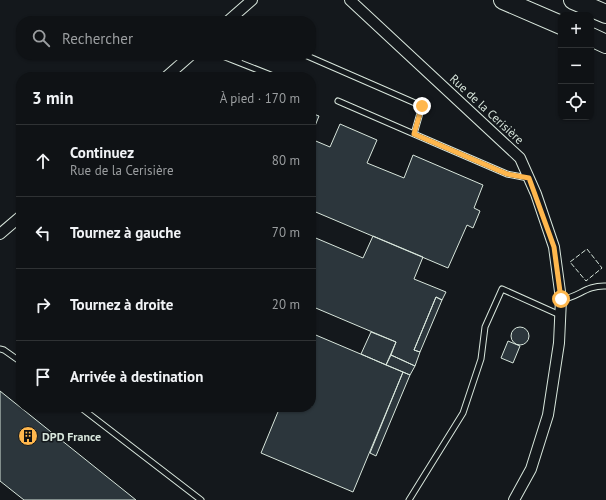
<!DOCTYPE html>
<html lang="fr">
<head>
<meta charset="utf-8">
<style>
  :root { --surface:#0f1215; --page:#1d2022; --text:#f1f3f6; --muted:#9b9ea0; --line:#2f3234 }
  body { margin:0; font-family:"PT Sans",sans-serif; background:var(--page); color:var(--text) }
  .controls { position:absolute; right:12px; top:12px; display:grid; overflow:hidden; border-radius:8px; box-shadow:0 1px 3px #0004 }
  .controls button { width:36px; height:36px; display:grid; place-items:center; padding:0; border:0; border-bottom:1px solid var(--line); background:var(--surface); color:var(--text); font:20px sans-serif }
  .stop { position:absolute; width:12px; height:12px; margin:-9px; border:3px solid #ffb74d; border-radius:50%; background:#fff }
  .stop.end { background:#ffb74d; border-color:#fff; box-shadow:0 1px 4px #0008 }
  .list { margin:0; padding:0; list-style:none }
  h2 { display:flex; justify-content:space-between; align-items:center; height:52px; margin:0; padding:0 16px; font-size:17px }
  h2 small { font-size:13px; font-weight:400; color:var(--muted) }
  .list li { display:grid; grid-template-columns:26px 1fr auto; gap:12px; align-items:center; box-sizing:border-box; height:72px; padding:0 16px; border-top:1px solid var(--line) }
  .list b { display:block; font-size:15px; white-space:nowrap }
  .list p { margin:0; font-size:13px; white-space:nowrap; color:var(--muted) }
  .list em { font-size:13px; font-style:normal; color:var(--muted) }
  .icon { flex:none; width:22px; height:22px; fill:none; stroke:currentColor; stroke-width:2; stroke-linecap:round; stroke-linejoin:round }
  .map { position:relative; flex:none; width:606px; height:500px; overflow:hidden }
  .search { position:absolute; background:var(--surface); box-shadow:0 1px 3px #0004; left:16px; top:16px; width:300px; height:44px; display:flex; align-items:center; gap:10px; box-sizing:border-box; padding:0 14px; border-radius:16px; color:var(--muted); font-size:15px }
  .panel { position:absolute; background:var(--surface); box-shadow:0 1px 3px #0004; left:16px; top:72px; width:300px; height:340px; border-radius:16px }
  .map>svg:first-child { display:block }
</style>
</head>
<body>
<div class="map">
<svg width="606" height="500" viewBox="0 0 606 500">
  <rect width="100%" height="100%" fill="#14181c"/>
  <path fill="#2c363c" stroke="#d8e6dc" d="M 311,107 L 313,108 L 311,113 L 319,116 L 311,136 Z
    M 340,124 L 377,140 L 367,163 L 404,178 L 413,155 L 483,185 L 474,208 L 480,211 L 473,228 L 467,225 L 448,268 L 311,210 L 311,139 L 330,147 Z
    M 311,236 L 363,258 L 373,236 L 423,257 L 414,279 L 446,292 L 442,300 L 436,297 L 414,350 L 420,352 L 415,366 L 391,355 L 396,342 L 311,306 Z
    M 436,297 L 442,300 L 420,352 L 414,350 Z
    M511 336a9 9 0 1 1 18 0a9 9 0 1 1-18 0Z
    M 371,332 L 396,342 L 386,365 L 361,354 Z
    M 311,333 L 403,372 L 353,492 L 261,453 L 280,407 L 311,407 Z
    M 508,341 L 520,346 L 513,363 L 501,358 Z
    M 391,355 L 415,366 L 410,375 L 386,365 Z
    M 403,372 L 410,375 L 376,456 L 370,453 Z
    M 0,391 L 136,500 L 24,500 L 0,481 Z"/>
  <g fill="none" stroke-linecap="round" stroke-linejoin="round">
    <g stroke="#d8e6dc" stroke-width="7">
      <path id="lane" d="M 220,55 L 276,77
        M 305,55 L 422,106 L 414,134 L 507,174 L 528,178
        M 238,62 L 242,55
        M 338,101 L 414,134
        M 561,299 C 577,299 585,285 606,286
        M 0,349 L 4,350 L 21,362
        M 80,407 L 201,500
        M 409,500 L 463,413 L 481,359 L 485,327 L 502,289 L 560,315"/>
    </g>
    <g stroke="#d8e6dc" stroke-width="12">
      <path id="street" d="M 350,0 L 520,158 L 536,194 L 554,247 L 561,299 L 559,343 L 548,415 L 531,469 L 514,500
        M 228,21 L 252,0
        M 166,77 L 191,55
        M 0,234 L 21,216"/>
    </g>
    <g stroke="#d8e6dc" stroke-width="20">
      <path id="highway" d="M 503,0 L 561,25
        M 573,0 L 606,14
        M 591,37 L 606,44"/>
    </g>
    <use href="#lane" stroke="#14181c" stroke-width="5"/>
    <use href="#street" stroke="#14181c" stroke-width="10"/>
    <use href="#highway" stroke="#14181c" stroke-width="18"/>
    <path stroke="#d8e6dc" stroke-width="1" stroke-dasharray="5 2" stroke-linecap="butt" d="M 587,249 L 602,268 L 586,281 L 570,262 Z"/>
  </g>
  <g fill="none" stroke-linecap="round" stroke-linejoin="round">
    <path stroke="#ffb74d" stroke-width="5" d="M 422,106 L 414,134 L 507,174 L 529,178 L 554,247 L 561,299"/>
  </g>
  <defs>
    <g id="building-disc" transform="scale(1)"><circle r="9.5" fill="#ffb74d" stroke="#14181c"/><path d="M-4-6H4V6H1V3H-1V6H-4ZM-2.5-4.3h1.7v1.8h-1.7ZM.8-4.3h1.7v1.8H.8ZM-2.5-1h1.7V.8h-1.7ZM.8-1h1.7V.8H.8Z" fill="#111"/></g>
  </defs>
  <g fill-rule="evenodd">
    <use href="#building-disc" x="28" y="436"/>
  </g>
  <g text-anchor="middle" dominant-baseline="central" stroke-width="3" stroke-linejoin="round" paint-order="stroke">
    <g font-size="12" fill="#d8e6dc" stroke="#14181c">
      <text transform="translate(487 109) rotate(43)">Rue de la Cerisière</text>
    </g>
    <g font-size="12" font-weight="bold" fill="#d8e6dc" stroke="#14181c" text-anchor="start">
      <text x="42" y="436">DPD France</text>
    </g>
  </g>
</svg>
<div class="controls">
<button>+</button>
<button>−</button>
<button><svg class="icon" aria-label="locate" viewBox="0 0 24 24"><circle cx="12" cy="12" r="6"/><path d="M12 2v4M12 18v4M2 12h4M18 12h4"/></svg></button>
</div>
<div class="stop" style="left:561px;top:299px"></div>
<div class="stop end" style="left:422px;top:106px"></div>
<div class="search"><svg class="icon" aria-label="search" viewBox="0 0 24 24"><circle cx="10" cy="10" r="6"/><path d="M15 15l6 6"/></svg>Rechercher</div>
<section class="panel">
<h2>3 min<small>À pied · 170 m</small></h2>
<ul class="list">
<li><svg class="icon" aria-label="ahead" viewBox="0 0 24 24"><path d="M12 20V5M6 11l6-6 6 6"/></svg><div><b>Continuez</b><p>Rue de la Cerisière</p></div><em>80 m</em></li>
<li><svg class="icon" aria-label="left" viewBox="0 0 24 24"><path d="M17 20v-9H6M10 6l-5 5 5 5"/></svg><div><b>Tournez à gauche</b></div><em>70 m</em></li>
<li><svg class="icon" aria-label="right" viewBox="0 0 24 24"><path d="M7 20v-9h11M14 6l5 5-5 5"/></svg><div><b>Tournez à droite</b></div><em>20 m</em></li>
<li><svg class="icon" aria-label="arrive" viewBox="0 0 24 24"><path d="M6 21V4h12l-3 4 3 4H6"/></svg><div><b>Arrivée à destination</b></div></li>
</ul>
</section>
</div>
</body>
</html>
